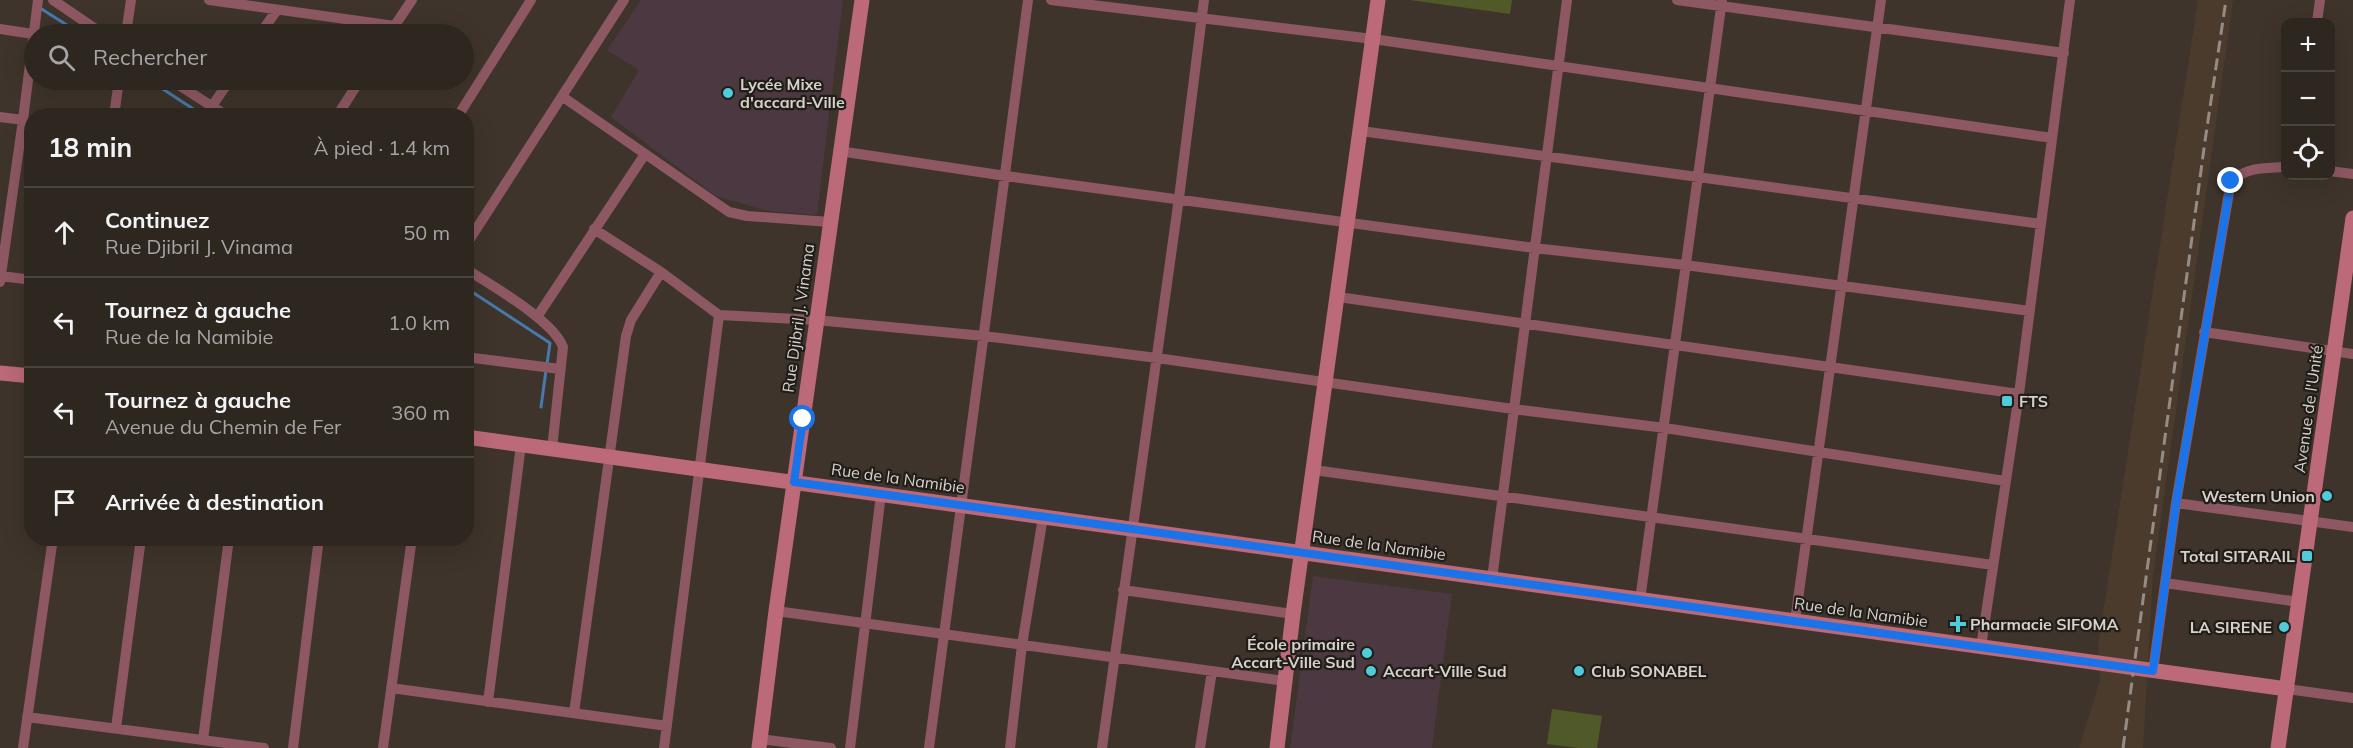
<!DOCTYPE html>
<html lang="fr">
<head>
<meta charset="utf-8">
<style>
  :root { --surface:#2e2720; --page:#3a332d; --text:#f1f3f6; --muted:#a7a5a5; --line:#49443e }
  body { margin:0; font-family:Mulish,sans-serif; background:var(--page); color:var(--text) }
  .controls { position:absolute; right:18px; top:18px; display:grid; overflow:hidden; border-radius:12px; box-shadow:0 6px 24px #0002 }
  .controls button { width:54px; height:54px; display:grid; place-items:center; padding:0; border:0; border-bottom:2px solid var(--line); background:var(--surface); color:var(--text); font:30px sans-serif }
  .stop { position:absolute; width:18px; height:18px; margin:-14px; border:4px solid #1a73e8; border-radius:50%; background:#fff }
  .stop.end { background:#1a73e8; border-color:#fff; box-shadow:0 2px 6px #0008 }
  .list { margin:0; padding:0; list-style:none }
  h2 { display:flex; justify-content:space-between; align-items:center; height:78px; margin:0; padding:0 24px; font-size:26px }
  h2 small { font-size:20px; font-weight:400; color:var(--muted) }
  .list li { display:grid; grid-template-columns:39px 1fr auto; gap:18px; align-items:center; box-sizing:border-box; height:90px; padding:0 24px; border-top:2px solid var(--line) }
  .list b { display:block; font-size:22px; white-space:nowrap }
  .list p { margin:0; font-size:20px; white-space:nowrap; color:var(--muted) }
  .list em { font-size:20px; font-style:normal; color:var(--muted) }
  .icon { flex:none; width:33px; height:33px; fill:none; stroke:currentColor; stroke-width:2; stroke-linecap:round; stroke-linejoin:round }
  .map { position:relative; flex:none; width:2353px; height:748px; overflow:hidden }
  .search { position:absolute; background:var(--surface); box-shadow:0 6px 24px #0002; left:24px; top:24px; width:450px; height:66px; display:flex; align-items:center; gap:15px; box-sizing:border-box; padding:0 21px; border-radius:33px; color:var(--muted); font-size:22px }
  .panel { position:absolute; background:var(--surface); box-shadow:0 6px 24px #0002; left:24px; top:108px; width:450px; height:438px; border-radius:24px }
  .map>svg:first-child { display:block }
</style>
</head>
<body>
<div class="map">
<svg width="2353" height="748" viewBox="0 0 2353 748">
  <rect width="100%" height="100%" fill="#3e342b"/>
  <path fill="#4a3b2d" d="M 2198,0 L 2233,0 L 2153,576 L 2143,748 L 2079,748 L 2100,680 L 2098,645 Z"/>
  <path fill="#4b3840" d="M 641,0 L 843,0 L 817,215 L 768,211 L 716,196 L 611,117 L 639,70 L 607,50 Z
    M 1313,576 L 1452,594 L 1432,748 L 1290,748 Z"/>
  <path fill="#505a28" d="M 1410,0 L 1512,0 L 1510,14 Z
    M 1552,709 L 1602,716 L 1597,748 L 1578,748 L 1547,744 Z"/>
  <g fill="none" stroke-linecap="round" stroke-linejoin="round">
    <path stroke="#4779ad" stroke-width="3" d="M 40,8 L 81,34
      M 149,80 L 204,116
      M 466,288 L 550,343 L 547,364
      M 541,407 L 546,370"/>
    <path stroke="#8d5861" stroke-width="10" d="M 53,0 L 103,34
      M 209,0 L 395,26
      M 1051,0 L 1373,39 L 2052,138
      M 1677,0 L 2064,53
      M 2317,22 L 2320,0
      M 0,29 L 33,34
      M 126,34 L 131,0
      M 260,34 L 277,10
      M 389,34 L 412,0
      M 171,80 L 227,116
      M 563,97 L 729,212 L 747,216 L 830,222
      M 212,106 L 230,80
      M 114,116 L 119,80
      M 337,116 L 360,80
      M 458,116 L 531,0
      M 0,117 L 23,120
      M 1361,131 L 2041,224
      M 839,151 L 1006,176 L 1534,248 L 1685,265 L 2030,311
      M 2330,171 L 2353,174
      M 594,229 L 661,272 L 719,315 L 816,320 L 984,336 L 1157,358 L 1513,409 L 1665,428 L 2005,481
      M 466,245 L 624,0
      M 466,269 C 492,286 553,320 563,347 L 552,449
      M 1,276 L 32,280
      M 0,282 L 23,120 L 38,0
      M 1338,297 L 2019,394
      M 537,317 L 645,154
      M 2204,332 L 2353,354
      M 466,357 L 560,369
      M 1314,470 L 1993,565
      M 2176,503 L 2353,527
      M 1492,579 L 1567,0
      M 2165,583 L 2299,602
      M 1123,590 L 1293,614
      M 1640,600 L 1722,0
      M 776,611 L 1285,681
      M 1795,621 L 1881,0
      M 1981,647 L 2019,394 L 2070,0
      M 2153,671 L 2176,503 L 2231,181 C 2248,167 2264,168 2286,167
      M 391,688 L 667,726
      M 2287,689 L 2353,698
      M 488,702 L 521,445
      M 574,713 L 626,336 L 631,320 L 661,272
      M 27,717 L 264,748
      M 116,728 L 141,538
      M 760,739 L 831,748
      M 203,740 L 229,538
      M 23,748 L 53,538
      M 293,748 L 319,538
      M 383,748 L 412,538
      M 664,748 L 719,315
      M 850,748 L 881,494
      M 929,748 L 1028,0
      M 1010,748 L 1022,645 L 1043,517
      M 1102,748 L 1179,198 L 1204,0
      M 1200,748 L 1212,671"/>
    <path stroke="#bc6979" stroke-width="15" d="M 0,373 L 32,376
      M 466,437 L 2287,689
      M 759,748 L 776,611 L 862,0
      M 1277,748 L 1293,614 L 1378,0
      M 2278,748 L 2353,218"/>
    <path stroke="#948c85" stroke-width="3" stroke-dasharray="12 6" stroke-linecap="butt" d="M 2123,748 L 2205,141 L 2226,0"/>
  </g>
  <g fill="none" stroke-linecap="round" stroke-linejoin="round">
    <path stroke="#1a73e8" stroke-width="8" d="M 803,419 L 794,482 L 2153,671 L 2176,503 L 2231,181"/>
  </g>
  <g fill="#52cbd8" stroke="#211d19" stroke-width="2">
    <circle cx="728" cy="93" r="6"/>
    <rect x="2001" y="395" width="12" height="12" rx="3"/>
    <circle cx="2327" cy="496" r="6"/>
    <rect x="2301" y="550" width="12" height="12" rx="3"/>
    <path d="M1955 615h6v6h6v6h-6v6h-6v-6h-6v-6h6z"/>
    <circle cx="2284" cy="627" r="6"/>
    <circle cx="1367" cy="653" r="6"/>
    <circle cx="1371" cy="671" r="6"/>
    <circle cx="1579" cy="671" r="6"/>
  </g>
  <g text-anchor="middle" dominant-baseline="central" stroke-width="4.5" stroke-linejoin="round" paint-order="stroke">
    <g font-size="16" font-weight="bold" fill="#d7d1cb" stroke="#211d19" text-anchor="start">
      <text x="740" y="84">Lycée Mixe<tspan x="740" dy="18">d'accard-Ville</tspan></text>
      <text x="2019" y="401">FTS</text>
      <text x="2315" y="496" text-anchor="end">Western Union</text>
      <text x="2295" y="556" text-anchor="end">Total SITARAIL</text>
      <text x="1970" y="624">Pharmacie SIFOMA</text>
      <text x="2272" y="627" text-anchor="end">LA SIRENE</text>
      <text x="1355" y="644" text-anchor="end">École primaire<tspan x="1355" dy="18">Accart-Ville Sud</tspan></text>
      <text x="1383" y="671">Accart-Ville Sud</text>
      <text x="1591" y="671">Club SONABEL</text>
    </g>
    <g font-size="16" fill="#d7d1cb" stroke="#211d19">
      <text transform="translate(798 318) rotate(-82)">Rue Djibril J. Vinama</text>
      <text transform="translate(2308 409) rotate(-82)">Avenue de l'Unité</text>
      <text transform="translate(898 478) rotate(8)">Rue de la Namibie</text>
      <text transform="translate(1379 545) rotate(8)">Rue de la Namibie</text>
      <text transform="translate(1861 612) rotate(8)">Rue de la Namibie</text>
    </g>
  </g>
</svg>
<div class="controls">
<button>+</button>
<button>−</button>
<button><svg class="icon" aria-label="locate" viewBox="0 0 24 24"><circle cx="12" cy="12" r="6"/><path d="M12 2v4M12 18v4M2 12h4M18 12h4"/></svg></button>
</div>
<div class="stop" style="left:803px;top:419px"></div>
<div class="stop end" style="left:2231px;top:181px"></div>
<div class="search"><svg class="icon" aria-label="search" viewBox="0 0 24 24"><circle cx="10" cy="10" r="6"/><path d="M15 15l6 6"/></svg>Rechercher</div>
<section class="panel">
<h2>18 min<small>À pied · 1.4 km</small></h2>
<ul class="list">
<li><svg class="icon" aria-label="ahead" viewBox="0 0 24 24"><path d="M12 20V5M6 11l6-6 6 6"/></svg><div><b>Continuez</b><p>Rue Djibril J. Vinama</p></div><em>50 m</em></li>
<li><svg class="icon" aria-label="left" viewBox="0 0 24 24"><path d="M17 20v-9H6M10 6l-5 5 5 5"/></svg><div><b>Tournez à gauche</b><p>Rue de la Namibie</p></div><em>1.0 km</em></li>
<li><svg class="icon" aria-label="left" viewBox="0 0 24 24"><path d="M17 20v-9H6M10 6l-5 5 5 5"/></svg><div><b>Tournez à gauche</b><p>Avenue du Chemin de Fer</p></div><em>360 m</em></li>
<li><svg class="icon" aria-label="arrive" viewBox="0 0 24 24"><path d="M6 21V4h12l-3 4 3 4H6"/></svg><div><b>Arrivée à destination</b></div></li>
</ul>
</section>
</div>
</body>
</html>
